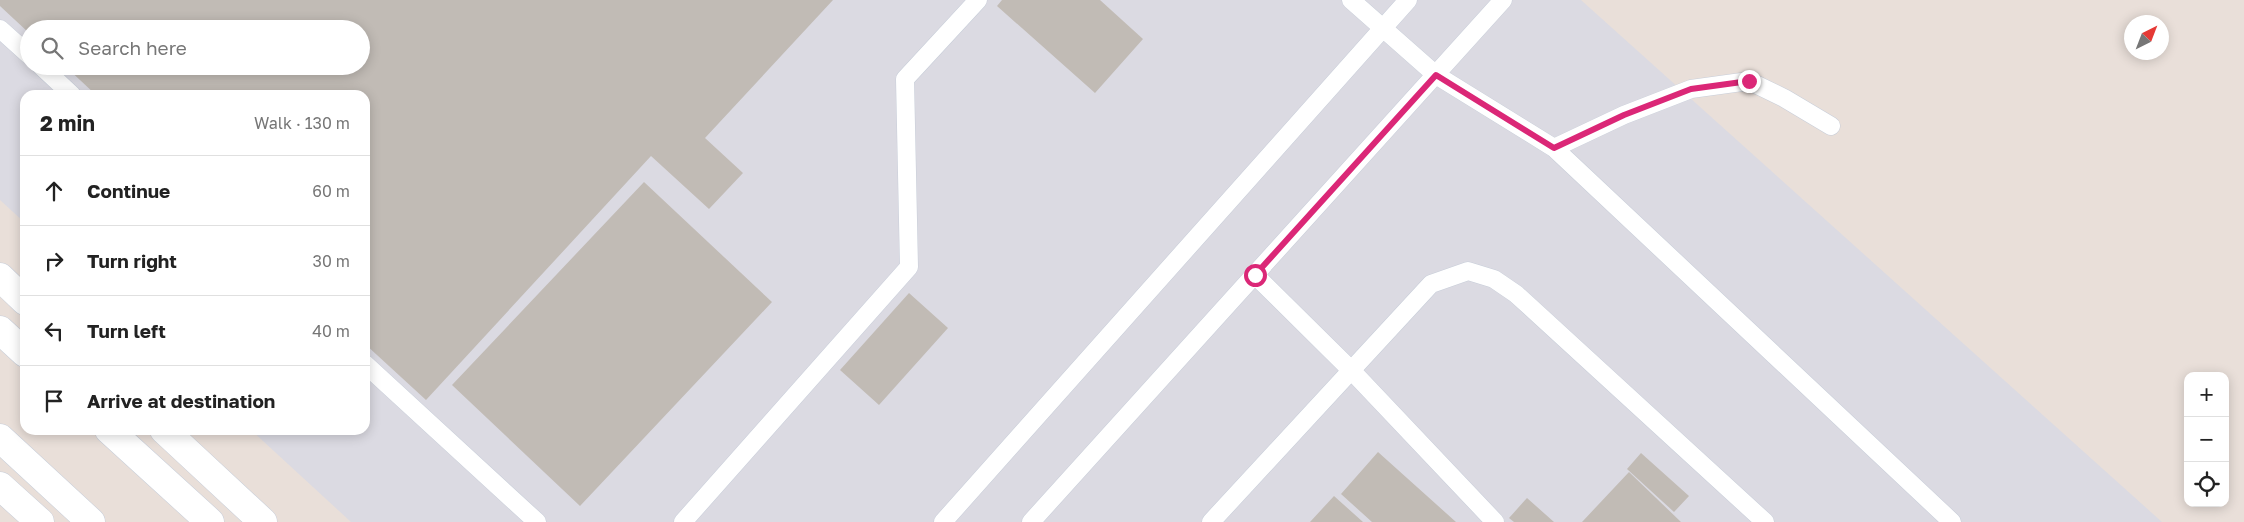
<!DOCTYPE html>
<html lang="en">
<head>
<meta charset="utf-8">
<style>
  :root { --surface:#fff; --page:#f2f2f2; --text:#222; --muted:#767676; --line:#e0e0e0 }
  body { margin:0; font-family:"Golos Text",sans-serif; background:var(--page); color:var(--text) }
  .controls { position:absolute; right:15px; bottom:15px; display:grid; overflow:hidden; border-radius:10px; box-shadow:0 2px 12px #0003 }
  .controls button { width:45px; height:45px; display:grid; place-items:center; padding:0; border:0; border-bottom:1px solid var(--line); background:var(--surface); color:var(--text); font:25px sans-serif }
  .compass { position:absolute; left:2124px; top:15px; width:45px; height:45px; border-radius:50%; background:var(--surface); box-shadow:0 2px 12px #0003; rotate:42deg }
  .stop { position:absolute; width:15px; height:15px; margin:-11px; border:4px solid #db2777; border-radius:50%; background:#fff }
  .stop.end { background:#db2777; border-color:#fff; box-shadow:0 1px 5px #0008 }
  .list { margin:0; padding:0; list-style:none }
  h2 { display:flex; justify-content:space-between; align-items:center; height:65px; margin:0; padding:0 20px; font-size:21px }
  h2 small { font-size:16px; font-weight:400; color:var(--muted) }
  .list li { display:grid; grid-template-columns:32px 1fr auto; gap:15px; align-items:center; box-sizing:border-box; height:70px; padding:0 20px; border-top:1px solid var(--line) }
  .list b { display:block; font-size:19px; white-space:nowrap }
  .list em { font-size:16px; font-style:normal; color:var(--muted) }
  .icon { flex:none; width:28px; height:28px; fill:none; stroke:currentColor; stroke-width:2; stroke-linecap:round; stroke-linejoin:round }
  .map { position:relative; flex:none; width:2244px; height:522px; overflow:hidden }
  .search { position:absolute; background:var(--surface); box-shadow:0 2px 12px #0003; left:20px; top:20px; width:350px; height:55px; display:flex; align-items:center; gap:12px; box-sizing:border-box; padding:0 18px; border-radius:28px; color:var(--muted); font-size:19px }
  .panel { position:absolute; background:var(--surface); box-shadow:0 2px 12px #0003; left:20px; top:90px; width:350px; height:345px; border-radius:15px }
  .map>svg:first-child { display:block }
</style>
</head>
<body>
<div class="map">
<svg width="2244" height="522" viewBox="0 0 2244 522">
  <rect width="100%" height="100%" fill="#e9dfd9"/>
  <path fill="#dbdae2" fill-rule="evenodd" d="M 0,0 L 1581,0 L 2162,522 L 351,522 L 251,430 L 365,430 L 365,95 L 25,95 L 25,223 L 0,200 ZM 29,29 L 361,29 L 361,66 L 29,66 Z"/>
  <path fill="#c1bbb5" d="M 0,0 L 833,0 L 705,138 L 743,173 L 709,209 L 651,156 L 426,400 L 365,344 L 365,95 L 96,95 L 65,66 L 361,66 L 361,29 L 29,29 L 29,33 L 0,6 Z
    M 1002,0 L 1100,0 L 1143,39 L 1095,93 L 997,6 Z
    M 644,182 L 772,302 L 580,506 L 452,385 Z
    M 909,293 L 948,328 L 879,405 L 840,370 Z
    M 1378,452 L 1456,522 L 1372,522 L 1341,494 Z
    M 1641,453 L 1689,496 L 1674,512 L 1627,469 Z
    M 1629,472 L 1681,522 L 1582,522 Z
    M 1334,496 L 1363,522 L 1310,522 Z
    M 1527,498 L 1554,522 L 1514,522 L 1509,518 Z"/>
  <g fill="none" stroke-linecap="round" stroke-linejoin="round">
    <g stroke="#c8ced9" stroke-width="19">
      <path id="service" d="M 1351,0 L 1436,75 L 1554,148 L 1952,522
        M 0,29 L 29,55
        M 41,66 L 72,95
        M 1554,148 L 1624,115 L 1691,89 L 1749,81 L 1784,98 L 1831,126
        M 1255,275 L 1351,370 L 1495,522
        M 365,364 L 537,522
        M 683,522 L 909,267 L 905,79 L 978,0
        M 943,522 L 1408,0
        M 1031,522 L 1503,0
        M 1211,522 L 1431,284 L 1468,271 L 1494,279 L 1516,294 L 1765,522"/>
    </g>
    <g stroke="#c8ced9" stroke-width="29">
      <path id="tertiary" d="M 0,277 L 25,301
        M 0,330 L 25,353
        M 109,430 L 210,522
        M 164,430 L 263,522
        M 0,438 L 91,522
        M 0,486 L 40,522"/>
    </g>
    <use href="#service" stroke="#fff" stroke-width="18"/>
    <use href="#tertiary" stroke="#fff" stroke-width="28"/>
  </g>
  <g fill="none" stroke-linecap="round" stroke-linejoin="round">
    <path stroke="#db2777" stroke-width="6" d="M 1255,275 L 1436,75 L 1554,148 L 1624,115 L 1691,89 L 1749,81"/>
  </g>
</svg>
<div class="controls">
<button>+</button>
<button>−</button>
<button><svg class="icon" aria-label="locate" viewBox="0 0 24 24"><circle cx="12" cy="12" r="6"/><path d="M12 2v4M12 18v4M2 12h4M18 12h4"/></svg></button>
</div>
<svg class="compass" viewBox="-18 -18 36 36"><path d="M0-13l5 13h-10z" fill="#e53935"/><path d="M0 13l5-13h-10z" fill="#767676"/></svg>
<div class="stop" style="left:1255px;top:275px"></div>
<div class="stop end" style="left:1749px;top:81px"></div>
<div class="search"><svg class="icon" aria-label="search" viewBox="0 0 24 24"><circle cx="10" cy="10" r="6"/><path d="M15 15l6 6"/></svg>Search here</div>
<section class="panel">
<h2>2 min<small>Walk · 130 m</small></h2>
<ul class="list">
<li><svg class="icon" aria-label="ahead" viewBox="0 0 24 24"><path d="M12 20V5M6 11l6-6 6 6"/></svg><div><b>Continue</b></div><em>60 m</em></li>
<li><svg class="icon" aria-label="right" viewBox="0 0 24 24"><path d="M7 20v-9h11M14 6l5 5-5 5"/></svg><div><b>Turn right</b></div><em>30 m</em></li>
<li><svg class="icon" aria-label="left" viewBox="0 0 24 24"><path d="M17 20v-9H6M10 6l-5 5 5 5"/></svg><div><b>Turn left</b></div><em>40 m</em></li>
<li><svg class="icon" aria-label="arrive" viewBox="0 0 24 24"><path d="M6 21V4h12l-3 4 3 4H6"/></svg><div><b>Arrive at destination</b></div></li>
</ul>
</section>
</div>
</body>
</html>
